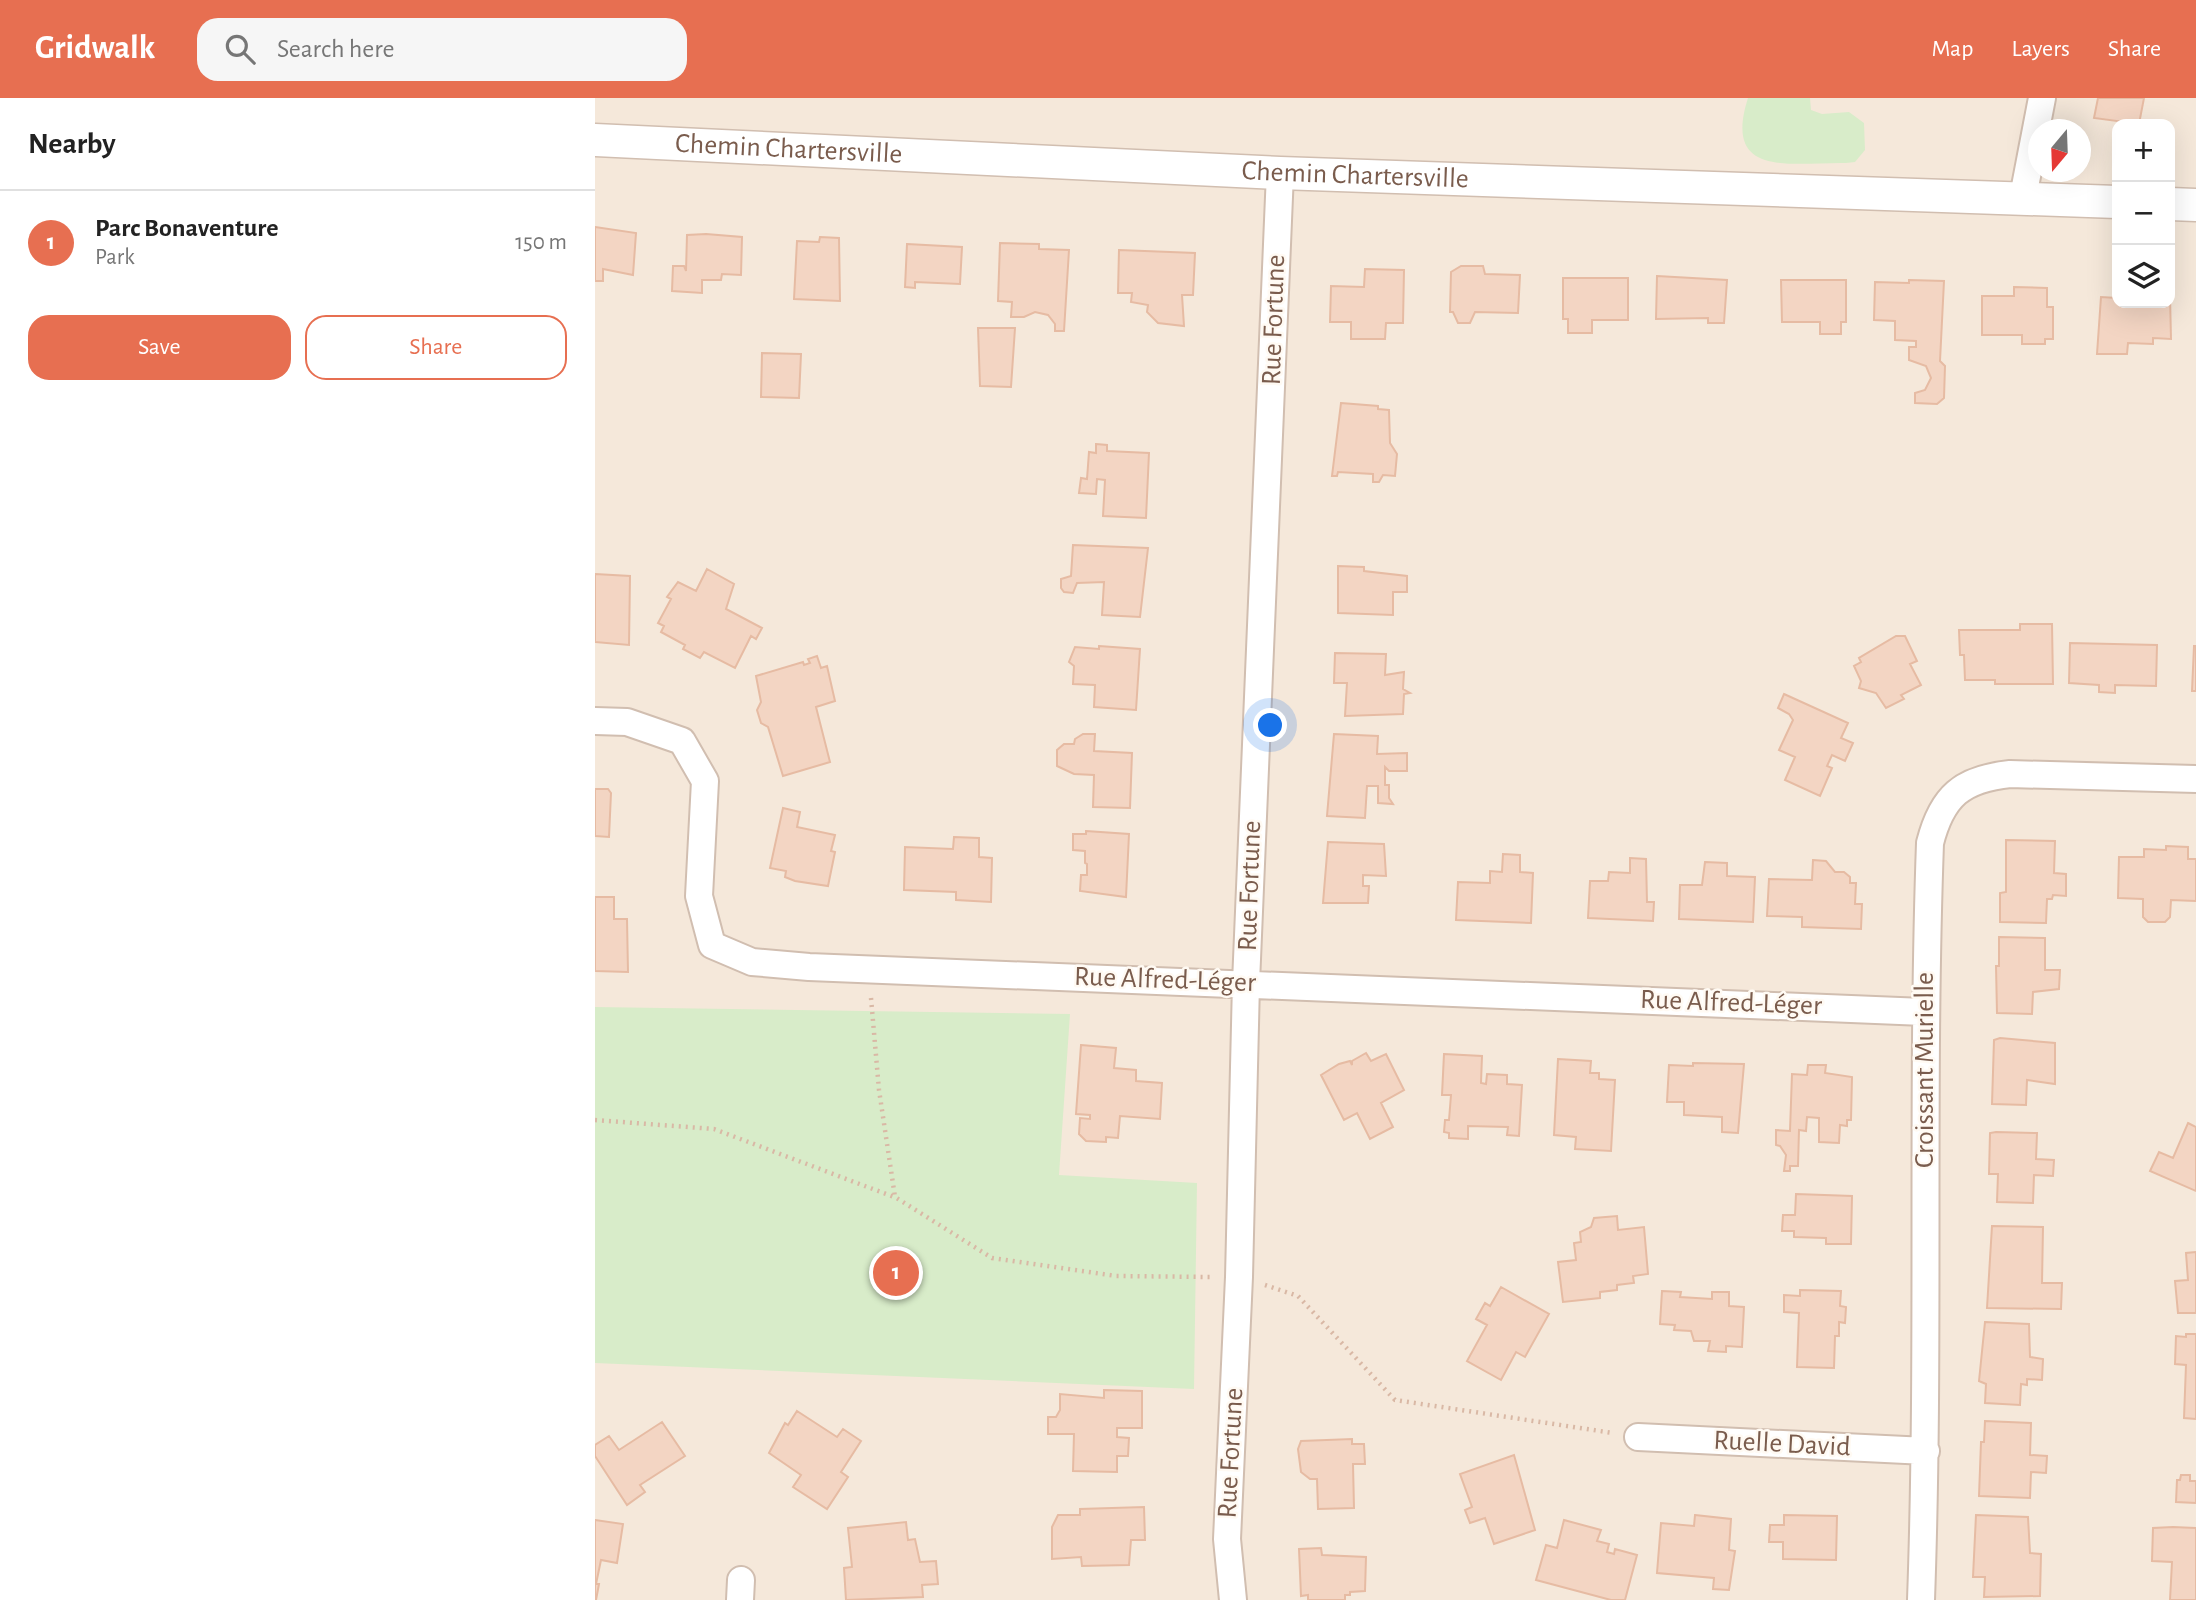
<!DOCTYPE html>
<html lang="en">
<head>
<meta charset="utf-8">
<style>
  :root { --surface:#fff; --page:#f6f6f6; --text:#222; --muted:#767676; --line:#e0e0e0; --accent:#e76f51 }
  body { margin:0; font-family:"Alegreya Sans",sans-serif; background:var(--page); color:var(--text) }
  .controls { position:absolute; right:21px; top:21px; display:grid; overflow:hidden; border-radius:14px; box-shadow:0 7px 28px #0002 }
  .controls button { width:63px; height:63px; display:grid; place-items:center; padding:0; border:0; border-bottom:2px solid var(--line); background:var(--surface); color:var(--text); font:35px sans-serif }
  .compass { position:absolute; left:1433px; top:21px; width:63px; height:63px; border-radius:50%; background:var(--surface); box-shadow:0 7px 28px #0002; rotate:199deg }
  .you { position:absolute; left:676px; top:628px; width:24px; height:24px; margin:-18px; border:5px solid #fff; border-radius:50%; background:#1a73e8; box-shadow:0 0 0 10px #1a73e833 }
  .badge { display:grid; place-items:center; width:46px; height:46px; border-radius:50%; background:var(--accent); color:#fff; font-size:23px; font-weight:700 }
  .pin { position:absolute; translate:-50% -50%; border:4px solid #fff; box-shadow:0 2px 7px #0006 }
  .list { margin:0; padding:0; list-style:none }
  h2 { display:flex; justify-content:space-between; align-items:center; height:91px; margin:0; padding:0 28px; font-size:30px }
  h2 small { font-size:23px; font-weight:400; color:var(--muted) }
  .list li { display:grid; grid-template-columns:46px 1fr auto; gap:21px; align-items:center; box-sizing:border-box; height:105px; padding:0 28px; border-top:2px solid var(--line) }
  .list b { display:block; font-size:26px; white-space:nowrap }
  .list p { margin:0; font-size:23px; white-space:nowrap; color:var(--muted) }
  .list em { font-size:23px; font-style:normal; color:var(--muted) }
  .actions { display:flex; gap:14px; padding:21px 28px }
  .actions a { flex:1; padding:16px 0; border:2px solid var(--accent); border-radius:21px; text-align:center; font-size:24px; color:var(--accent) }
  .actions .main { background:var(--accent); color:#fff }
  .icon { flex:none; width:38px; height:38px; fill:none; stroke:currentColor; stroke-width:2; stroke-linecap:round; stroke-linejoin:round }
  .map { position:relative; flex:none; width:1601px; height:1502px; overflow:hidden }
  header { display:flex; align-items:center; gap:42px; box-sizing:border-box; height:98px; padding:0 35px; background:var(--accent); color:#fff }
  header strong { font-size:33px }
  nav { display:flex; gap:38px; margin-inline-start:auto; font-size:24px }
  .search { width:490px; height:63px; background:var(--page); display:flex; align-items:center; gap:18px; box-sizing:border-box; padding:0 24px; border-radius:21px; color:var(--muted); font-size:26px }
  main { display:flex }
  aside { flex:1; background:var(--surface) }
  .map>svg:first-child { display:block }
</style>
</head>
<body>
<header>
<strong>Gridwalk</strong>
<div class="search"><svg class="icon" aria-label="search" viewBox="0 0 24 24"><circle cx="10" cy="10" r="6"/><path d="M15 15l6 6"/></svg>Search here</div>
<nav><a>Map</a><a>Layers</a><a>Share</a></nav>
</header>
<main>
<aside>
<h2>Nearby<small></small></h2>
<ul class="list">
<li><span class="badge">1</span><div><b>Parc Bonaventure</b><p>Park</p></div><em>150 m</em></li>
</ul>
<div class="actions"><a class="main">Save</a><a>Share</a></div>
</aside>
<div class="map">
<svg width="1601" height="1502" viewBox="0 0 1601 1502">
  <rect width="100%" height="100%" fill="#fdf6ec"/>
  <path fill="#f5e8da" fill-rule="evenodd" d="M 0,0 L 1601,0 L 1601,1502 L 0,1502 ZM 1522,26 L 1575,26 L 1575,205 L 1522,205 ZM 1444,32 L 1486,32 L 1486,74 L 1444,74 Z"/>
  <path fill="#d8ecc9" d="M 1153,0 L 1215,0 L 1216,12 L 1227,16 L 1254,14 L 1269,25 L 1270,52 L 1260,64 L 1251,65 C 1197,64 1127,81 1153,0 Z
    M 0,909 L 475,916 L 464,1077 L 602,1085 L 599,1291 L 0,1265 Z"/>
  <path fill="#f3d5c3" stroke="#e6bba3" stroke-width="2" d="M 1503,0 L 1549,0 L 1544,26 L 1499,20 Z
    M 0,129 L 41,135 L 38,177 L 8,171 L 8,183 L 0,183 Z
    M 111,136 L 147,139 L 146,177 L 127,176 L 126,182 L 107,182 L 107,195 L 77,193 L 78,168 L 89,168 L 91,173 L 92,137 Z
    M 225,139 L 244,140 L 245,203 L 199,201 L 202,143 L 224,144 Z
    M 405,145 L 444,146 L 444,151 L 474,152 L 469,233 L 460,233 L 460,226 L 453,217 L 440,214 L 429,219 L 416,219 L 417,204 L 403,203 Z
    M 312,146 L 367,149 L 365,186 L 320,184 L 320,190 L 310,189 Z
    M 524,152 L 600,155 L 598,197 L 587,197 L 589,228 L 563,225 L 552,214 L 553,207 L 536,204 L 537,195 L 523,195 Z
    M 866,168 L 888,168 L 890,176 L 925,177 L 923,215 L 880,214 L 875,225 L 863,225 L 858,214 L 855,214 L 856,174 Z
    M 770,171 L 809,172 L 808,225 L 791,225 L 790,241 L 756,241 L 756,224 L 735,224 L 736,188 L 769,189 Z
    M 1062,178 L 1132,182 L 1129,225 L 1113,225 L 1113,220 L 1061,221 Z
    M 968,180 L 1033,180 L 1033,222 L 997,222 L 997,235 L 973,235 L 973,221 L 968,221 Z
    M 1186,182 L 1251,182 L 1251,224 L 1246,224 L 1246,236 L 1225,236 L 1225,224 L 1187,224 Z
    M 1314,182 L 1349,183 L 1345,263 L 1350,268 L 1349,300 L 1342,306 L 1320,305 L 1320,295 L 1330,292 L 1336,280 L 1331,268 L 1314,262 L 1314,249 L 1321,249 L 1321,243 L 1300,242 L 1300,223 L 1279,222 L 1280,184 L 1314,185 Z
    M 1419,189 L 1452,190 L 1452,209 L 1458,209 L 1458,241 L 1450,241 L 1450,246 L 1427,246 L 1427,237 L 1387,237 L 1387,198 L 1419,198 Z
    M 1575,198 L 1576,241 L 1558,240 L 1558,246 L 1533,245 L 1532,256 L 1502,256 L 1506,199 L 1522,200 L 1522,205 L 1575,205 Z
    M 383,230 L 420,230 L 416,289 L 385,288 Z
    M 167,255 L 206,256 L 204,300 L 166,299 Z
    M 746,305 L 783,308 L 783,311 L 794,312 L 795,345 L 802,356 L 800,378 L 788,377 L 784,384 L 778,384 L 778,376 L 743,374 L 742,378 L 737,378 Z
    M 501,346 L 512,347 L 512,353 L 554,355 L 551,420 L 508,418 L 510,382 L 502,381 L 501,396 L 484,395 L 486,380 L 492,381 L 494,354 L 501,355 Z
    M 478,447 L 553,450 L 545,519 L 507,517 L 509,484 L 482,485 L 478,495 L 469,494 L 466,490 L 466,481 L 476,478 Z
    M 743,468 L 769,469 L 769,473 L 812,478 L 812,494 L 798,494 L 798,517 L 743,515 Z
    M 112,471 L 139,486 L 131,511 L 167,530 L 161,541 L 156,538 L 140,570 L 109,554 L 105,560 L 88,551 L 90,547 L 66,534 L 69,528 L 63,525 L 76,501 L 72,499 L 83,484 L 101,493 Z
    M 0,476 L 35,478 L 34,547 L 0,544 Z
    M 1425,526 L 1457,526 L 1458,586 L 1400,586 L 1400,582 L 1370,582 L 1369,557 L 1365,557 L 1364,532 L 1425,532 Z
    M 1301,538 L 1310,538 L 1322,563 L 1315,566 L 1326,587 L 1306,597 L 1309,601 L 1291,610 L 1281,595 L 1264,590 L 1266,583 L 1259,568 L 1266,564 L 1264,560 Z
    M 1475,545 L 1562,547 L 1561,588 L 1520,587 L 1520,595 L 1504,594 L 1504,587 L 1474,585 Z
    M 504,548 L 545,551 L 541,612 L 499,609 L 500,587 L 478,586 L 479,568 L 474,564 L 480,549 L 504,551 Z
    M 1599,548 L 1601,548 L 1601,593 L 1597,593 Z
    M 740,555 L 791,556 L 790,577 L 809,574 L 808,591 L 815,595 L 809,596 L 808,616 L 750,618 L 752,585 L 739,585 Z
    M 222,558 L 226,570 L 232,568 L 240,603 L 221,609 L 235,664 L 188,678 L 173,629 L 166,625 L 162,612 L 166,604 L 161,578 L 208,564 L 209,567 L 215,565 L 213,561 Z
    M 1189,596 L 1253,625 L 1246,640 L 1258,645 L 1250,663 L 1237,657 L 1232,668 L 1237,670 L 1225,698 L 1190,682 L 1200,659 L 1184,652 L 1198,622 L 1194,616 L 1183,610 Z
    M 488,636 L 500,636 L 499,653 L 537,655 L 535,710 L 498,709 L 499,677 L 479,676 L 462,668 L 462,652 L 469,646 L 479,646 L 480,641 Z
    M 739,636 L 783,638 L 782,656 L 812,655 L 812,673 L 794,673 L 790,669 L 790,687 L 794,687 L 794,700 L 798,706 L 783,705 L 783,688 L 772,688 L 770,720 L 732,718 Z
    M 0,691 L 13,691 L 16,695 L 14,739 L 0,738 Z
    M 188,710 L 205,714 L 202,729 L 240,737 L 236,753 L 240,754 L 233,788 L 200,783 L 190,779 L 191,773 L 175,770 Z
    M 491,733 L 534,736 L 531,799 L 485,793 L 486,777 L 492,777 L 492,766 L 490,765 L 490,753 L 478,752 L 478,736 L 491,736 Z
    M 359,739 L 384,740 L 384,759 L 397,760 L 396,804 L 361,802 L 361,794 L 309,792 L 310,749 L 358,751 Z
    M 1411,742 L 1460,743 L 1459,775 L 1471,776 L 1471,798 L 1458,797 L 1457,801 L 1452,801 L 1451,825 L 1405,824 L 1405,795 L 1411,794 Z
    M 733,744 L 789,746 L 791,778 L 768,777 L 768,788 L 774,788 L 773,805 L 728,805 Z
    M 1571,748 L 1593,749 L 1593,761 L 1601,761 L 1601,803 L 1576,802 L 1575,819 L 1570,824 L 1553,824 L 1548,819 L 1548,801 L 1523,800 L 1524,759 L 1549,759 L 1549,751 L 1571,752 Z
    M 908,756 L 925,757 L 925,774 L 938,775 L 936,825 L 861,822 L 863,784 L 895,785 L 895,773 L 907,774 Z
    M 1035,760 L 1051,761 L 1052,804 L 1059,804 L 1058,823 L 993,820 L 995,783 L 1013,783 L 1014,774 L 1035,775 Z
    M 1218,762 L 1231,763 L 1240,774 L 1249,774 L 1255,779 L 1255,785 L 1261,785 L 1260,806 L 1267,806 L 1266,831 L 1207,829 L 1207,819 L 1172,818 L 1174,781 L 1217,782 Z
    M 1110,764 L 1132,765 L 1132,778 L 1160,779 L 1158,824 L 1084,821 L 1085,787 L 1107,787 Z
    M 0,799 L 19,799 L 19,821 L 32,821 L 33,874 L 0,873 Z
    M 1404,839 L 1450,840 L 1450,872 L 1465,872 L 1464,891 L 1438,894 L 1437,916 L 1402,915 L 1401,868 L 1404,868 Z
    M 1405,940 L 1460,945 L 1460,986 L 1432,982 L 1431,1007 L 1397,1006 L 1399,942 Z
    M 486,947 L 521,950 L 519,970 L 541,972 L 541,983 L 567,985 L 565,1021 L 525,1018 L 523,1040 L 511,1039 L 511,1044 L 491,1043 L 484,1036 L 485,1020 L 495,1021 L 495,1017 L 481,1016 Z
    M 771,955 L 776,963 L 791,956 L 809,992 L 786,1005 L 798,1029 L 775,1041 L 762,1015 L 749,1022 L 726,977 L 744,966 L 755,963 L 757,967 L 757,963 Z
    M 849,956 L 887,958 L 886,985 L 891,986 L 892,976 L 912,977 L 912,986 L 927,987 L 924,1038 L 912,1037 L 913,1029 L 873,1028 L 873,1041 L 854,1040 L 854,1035 L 849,1034 L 850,1022 L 854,1022 L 856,997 L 847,997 Z
    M 963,961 L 996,963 L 995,975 L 1004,975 L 1004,981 L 1020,982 L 1016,1053 L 980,1051 L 981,1039 L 959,1037 Z
    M 1098,965 L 1149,966 L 1143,1035 L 1127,1034 L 1127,1019 L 1089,1017 L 1089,1004 L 1072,1004 L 1074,967 L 1098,968 Z
    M 1213,967 L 1231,967 L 1230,975 L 1257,979 L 1256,1022 L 1252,1022 L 1252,1028 L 1245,1027 L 1244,1045 L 1224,1044 L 1224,1020 L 1212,1019 L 1211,1033 L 1204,1032 L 1203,1068 L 1195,1068 L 1195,1073 L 1189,1073 L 1191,1057 L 1185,1048 L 1181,1047 L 1181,1032 L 1195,1033 L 1197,976 L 1212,977 Z
    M 1593,1025 L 1601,1029 L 1601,1093 L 1555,1073 L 1564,1054 L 1578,1060 Z
    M 1401,1034 L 1442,1035 L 1441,1061 L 1459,1062 L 1458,1078 L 1439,1077 L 1438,1105 L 1402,1104 L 1403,1076 L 1394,1076 L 1395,1035 Z
    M 1201,1096 L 1257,1098 L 1256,1146 L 1231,1146 L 1231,1140 L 1199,1139 L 1199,1133 L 1187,1133 L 1188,1117 L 1200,1117 Z
    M 1022,1118 L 1023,1132 L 1049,1129 L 1053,1176 L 1038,1178 L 1039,1185 L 1022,1187 L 1022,1192 L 1005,1194 L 1005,1200 L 968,1204 L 963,1164 L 981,1162 L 979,1145 L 986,1144 L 985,1134 L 996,1129 L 999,1120 Z
    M 1397,1128 L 1448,1129 L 1447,1185 L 1467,1185 L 1466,1211 L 1392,1210 Z
    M 1601,1154 L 1601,1215 L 1583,1215 L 1580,1183 L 1593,1182 L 1591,1155 Z
    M 906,1189 L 954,1216 L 930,1259 L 921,1254 L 906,1282 L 872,1263 L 892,1227 L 881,1221 L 890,1205 L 895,1208 Z
    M 1205,1192 L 1246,1193 L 1245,1208 L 1251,1209 L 1250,1225 L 1244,1224 L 1244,1238 L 1240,1238 L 1239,1270 L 1202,1269 L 1204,1215 L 1189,1214 L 1189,1197 L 1205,1198 Z
    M 1067,1193 L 1086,1194 L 1085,1199 L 1117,1201 L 1117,1194 L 1134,1194 L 1134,1208 L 1149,1209 L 1147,1249 L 1131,1248 L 1131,1254 L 1113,1253 L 1115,1243 L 1099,1243 L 1096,1233 L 1079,1232 L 1080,1227 L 1065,1226 Z
    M 1390,1224 L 1434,1226 L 1435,1259 L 1448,1261 L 1447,1282 L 1432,1281 L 1432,1287 L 1426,1286 L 1425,1307 L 1390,1305 L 1391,1286 L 1384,1283 Z
    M 1591,1236 L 1601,1236 L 1601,1321 L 1589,1320 L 1591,1267 L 1580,1266 L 1581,1238 L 1591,1239 Z
    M 509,1292 L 547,1293 L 547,1330 L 522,1330 L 522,1339 L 534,1340 L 533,1358 L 522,1358 L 522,1374 L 478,1373 L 479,1336 L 453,1336 L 453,1319 L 461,1319 L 465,1312 L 465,1296 L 509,1300 Z
    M 202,1313 L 242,1339 L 248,1331 L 266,1343 L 246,1374 L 253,1379 L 232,1411 L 198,1389 L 206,1377 L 174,1355 L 190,1325 L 193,1327 Z
    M 1390,1323 L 1436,1325 L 1435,1357 L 1452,1358 L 1451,1375 L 1436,1374 L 1435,1400 L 1384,1398 L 1386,1344 L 1389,1344 Z
    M 67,1324 L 90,1358 L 45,1387 L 50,1394 L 32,1407 L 0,1358 L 0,1347 L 14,1338 L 24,1352 Z
    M 757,1341 L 757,1346 L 769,1346 L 770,1366 L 758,1366 L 759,1410 L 723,1411 L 722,1381 L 715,1381 L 706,1374 L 703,1351 L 706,1343 Z
    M 919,1357 L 940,1432 L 899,1446 L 890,1420 L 875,1425 L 870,1412 L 877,1409 L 865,1376 Z
    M 1586,1377 L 1595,1377 L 1595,1383 L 1601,1383 L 1601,1405 L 1581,1404 L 1582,1382 L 1585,1382 Z
    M 549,1409 L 550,1442 L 536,1442 L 534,1467 L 487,1468 L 486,1459 L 457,1461 L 457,1429 L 463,1417 L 485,1417 L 485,1411 Z
    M 1100,1417 L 1136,1421 L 1134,1452 L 1140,1453 L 1134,1492 L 1118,1491 L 1119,1480 L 1062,1475 L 1066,1425 L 1099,1428 Z
    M 1189,1417 L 1242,1418 L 1241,1462 L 1188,1461 L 1188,1444 L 1174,1444 L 1175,1427 L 1189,1427 Z
    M 1381,1417 L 1433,1419 L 1435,1455 L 1446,1456 L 1445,1498 L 1389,1499 L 1390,1479 L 1378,1479 Z
    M 0,1422 L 28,1426 L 22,1465 L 6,1462 L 1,1486 L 4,1486 L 1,1502 L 0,1502 Z
    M 969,1422 L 1006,1432 L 1002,1443 L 1014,1446 L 1012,1454 L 1019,1456 L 1020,1451 L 1042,1457 L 1030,1502 L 1016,1502 L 941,1482 L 951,1447 L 962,1450 Z
    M 311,1424 L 313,1442 L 320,1441 L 325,1464 L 341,1463 L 343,1486 L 327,1487 L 328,1499 L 251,1502 L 249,1470 L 257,1469 L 253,1430 Z
    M 1578,1429 L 1601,1430 L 1601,1502 L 1575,1502 L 1577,1464 L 1557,1463 L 1558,1430 Z
    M 726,1450 L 727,1457 L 771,1459 L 770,1493 L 755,1494 L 755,1497 L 750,1497 L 750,1502 L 713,1502 L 713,1497 L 706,1498 L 704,1451 Z"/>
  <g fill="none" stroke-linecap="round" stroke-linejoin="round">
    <g stroke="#d1beb0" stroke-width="30">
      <path id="minor" d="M 1428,99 L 1447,0
        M 0,623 L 32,624 L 87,643 L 110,683 L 104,798 L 117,847 L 157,864 L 214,869 L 1329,914
        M 1043,1339 L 1331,1353
        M 145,1502 L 146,1482
        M 638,1502 L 632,1441 L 644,1179 L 651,885 L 685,75
        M 1326,1502 C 1335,1250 1326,997 1335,745 C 1347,698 1367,681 1415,676 L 1601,681"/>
    </g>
    <g stroke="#d1beb0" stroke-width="35">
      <g id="tertiary">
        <path id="s1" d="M 0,42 L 685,75 L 1522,104"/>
        <path d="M 1575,106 L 1601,107"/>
      </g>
    </g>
    <path stroke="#d9b8a5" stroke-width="4.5" stroke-dasharray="2 5" stroke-linecap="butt" d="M 276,900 L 284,992 L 300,1099 L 397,1160 L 521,1178 L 617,1179
      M 0,1022 L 119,1031 L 299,1099
      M 670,1187 L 703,1198 L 800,1302 L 1018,1335"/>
    <use href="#minor" stroke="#fff" stroke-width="26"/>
    <use href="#tertiary" stroke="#fff" stroke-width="32"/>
  </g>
  <g text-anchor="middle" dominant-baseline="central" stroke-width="5" stroke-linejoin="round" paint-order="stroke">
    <g font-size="28" fill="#7a5c4d" stroke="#fffaf3">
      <text stroke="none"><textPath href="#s1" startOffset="194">Chemin Chartersville</textPath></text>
      <text stroke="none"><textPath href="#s1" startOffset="761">Chemin Chartersville</textPath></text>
      <text transform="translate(679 222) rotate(-88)">Rue Fortune</text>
      <text transform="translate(655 788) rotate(-88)">Rue Fortune</text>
      <text transform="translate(570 882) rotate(2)">Rue Alfred-Léger</text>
      <text transform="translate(1136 905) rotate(2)">Rue Alfred-Léger</text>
      <text transform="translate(1330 972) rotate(-90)">Croissant Murielle</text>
      <text transform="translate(1187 1346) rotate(3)">Ruelle David</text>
      <text transform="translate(636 1355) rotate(-87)">Rue Fortune</text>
    </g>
  </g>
</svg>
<div class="controls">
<button>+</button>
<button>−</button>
<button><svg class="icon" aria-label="layers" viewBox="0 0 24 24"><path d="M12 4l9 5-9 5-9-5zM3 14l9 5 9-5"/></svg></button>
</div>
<svg class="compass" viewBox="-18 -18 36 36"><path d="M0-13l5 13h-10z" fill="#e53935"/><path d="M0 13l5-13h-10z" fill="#767676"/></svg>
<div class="you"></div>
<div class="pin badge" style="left:301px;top:1175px">1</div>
</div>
</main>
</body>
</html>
